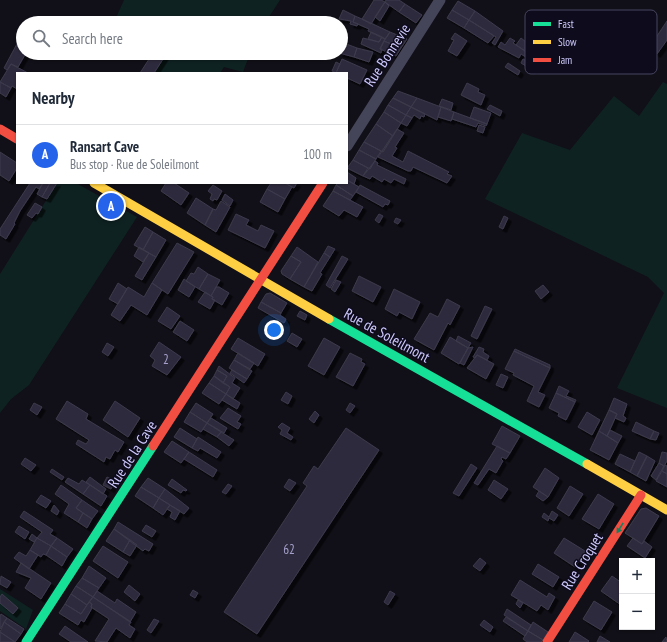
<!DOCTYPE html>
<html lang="en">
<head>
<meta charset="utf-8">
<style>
  :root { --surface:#fff; --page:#f2f2f3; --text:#1f2937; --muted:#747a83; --line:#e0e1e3; --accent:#2563eb }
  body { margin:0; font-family:"PT Sans Narrow",sans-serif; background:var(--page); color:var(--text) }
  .controls { position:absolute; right:12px; bottom:12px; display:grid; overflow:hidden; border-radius:0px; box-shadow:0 1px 3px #0004 }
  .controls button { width:36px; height:36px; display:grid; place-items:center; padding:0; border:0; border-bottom:1px solid var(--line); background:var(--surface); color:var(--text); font:20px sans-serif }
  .you { position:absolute; left:274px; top:330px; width:14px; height:14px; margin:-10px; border:3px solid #fff; border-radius:50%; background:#1a73e8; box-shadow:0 0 0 6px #1a73e833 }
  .badge { display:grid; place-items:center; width:26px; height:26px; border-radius:50%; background:var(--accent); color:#fff; font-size:13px; font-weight:700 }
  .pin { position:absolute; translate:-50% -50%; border:2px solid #fff; box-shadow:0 1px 4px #0006 }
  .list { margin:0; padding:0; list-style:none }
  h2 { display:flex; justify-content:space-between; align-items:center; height:52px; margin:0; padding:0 16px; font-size:17px }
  h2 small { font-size:13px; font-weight:400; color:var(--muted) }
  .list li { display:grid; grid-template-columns:26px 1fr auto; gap:12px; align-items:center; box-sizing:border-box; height:60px; padding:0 16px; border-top:1px solid var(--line) }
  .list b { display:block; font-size:15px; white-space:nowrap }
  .list p { margin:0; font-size:13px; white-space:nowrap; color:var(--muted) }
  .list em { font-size:13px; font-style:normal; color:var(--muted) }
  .icon { flex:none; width:22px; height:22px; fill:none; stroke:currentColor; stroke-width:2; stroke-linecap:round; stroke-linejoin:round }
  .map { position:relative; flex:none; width:667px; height:642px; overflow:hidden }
  .search { position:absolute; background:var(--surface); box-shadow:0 1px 3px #0004; left:16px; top:16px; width:332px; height:44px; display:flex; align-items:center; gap:10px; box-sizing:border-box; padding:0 14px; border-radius:22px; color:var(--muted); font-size:15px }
  .panel { position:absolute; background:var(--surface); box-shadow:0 1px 3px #0004; left:16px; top:72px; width:332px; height:112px; border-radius:0px }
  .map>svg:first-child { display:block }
</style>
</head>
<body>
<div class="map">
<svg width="667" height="642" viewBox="0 0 667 642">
  <defs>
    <filter id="shadow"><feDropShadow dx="3.5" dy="3.5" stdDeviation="0" flood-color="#0009"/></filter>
  </defs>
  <rect width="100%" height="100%" fill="#111018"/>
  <path fill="#0f2222" d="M 124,0 L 280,0 L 265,23 L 120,23 L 115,20 Z
    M 167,53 L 250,53 L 243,72 L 224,67 L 220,73 L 154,73 Z
    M 663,82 L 667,84 L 667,408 L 617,388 L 664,293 L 648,277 L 485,199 L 522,133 L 570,150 L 614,96 L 639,116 Z
    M 57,183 L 76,183 L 137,217 L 29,385 L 11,399 L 0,413 L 0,274 Z
    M 0,589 L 33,610 L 26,629 L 0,611 Z"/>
  <path fill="#2f2c3c" stroke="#3c3a4d" filter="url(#shadow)" d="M 374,0 L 381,0 L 385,2 L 371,24 L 362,19 Z
    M 386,0 L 399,0 L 405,4 L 399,12 L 385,2 Z
    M 458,1 L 475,11 L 469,20 L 452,10 Z
    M 385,2 L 389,6 L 380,21 L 375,17 Z
    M 405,4 L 422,15 L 416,23 L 399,12 Z
    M 343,10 L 355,16 L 353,22 L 358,24 L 357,26 L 350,24 L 351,21 L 339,19 Z
    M 452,10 L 469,20 L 464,28 L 447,18 Z
    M 475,11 L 503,31 L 495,45 L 492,43 L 496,37 L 469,20 Z
    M 355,16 L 362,19 L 390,32 L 385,39 L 368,31 L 369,29 L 353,22 Z
    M 469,20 L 494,36 L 488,43 L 464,28 Z
    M 667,21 L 667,40 L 657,54 L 649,48 Z
    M 371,32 L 382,37 L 379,42 L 368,39 Z
    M 390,32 L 407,39 L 401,48 L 384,41 Z
    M 455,33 L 467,41 L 457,56 L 448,51 L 454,40 L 451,39 Z
    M 382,37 L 385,39 L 380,49 L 382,49 L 381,53 L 361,44 L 363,38 L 379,42 Z
    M 510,38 L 515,41 L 513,43 L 545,64 L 543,68 L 521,54 L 519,58 L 498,47 L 501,42 L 505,45 Z
    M 521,38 L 540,53 L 537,59 L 516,45 Z
    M 19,40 L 23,42 L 23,53 L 26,53 L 18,67 L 11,64 L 7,70 L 4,68 Z
    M 384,41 L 401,48 L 396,56 L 380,49 Z
    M 341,42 L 357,48 L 354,57 L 339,53 L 341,53 Z
    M 357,48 L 373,52 L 369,62 L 354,57 Z
    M 153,53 L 167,53 L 154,73 L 140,73 Z
    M 342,59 L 367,70 L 360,84 L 347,78 L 347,73 L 336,73 Z
    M 523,59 L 537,67 L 534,71 L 521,63 Z
    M 336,62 L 340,64 L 336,73 L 332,71 Z
    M 508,63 L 520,71 L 518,75 L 505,67 Z
    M 11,64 L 28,73 L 17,73 L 17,89 L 12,86 L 11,88 L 0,82 Z
    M 0,82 L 11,88 L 6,97 L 0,93 Z
    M 467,83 L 479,89 L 478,92 L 485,95 L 481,105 L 461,95 Z
    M 398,91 L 417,98 L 411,107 L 393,98 Z
    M 393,98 L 411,107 L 406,115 L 388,105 Z
    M 417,98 L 441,107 L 437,120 L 411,107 Z
    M 442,99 L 453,103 L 451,110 L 439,106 Z
    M 388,105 L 406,115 L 401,123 L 384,112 Z
    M 490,105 L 502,111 L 500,116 L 487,109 Z
    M 411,107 L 425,114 L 424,117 L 421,116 L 420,119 L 414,115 L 412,118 L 406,115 Z
    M 441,107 L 454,112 L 451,121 L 438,117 Z
    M 474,107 L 491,113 L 487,124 L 470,118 Z
    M 384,112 L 401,123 L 393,136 L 376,124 Z
    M 454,112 L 487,124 L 486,126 L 478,123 L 476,127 L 452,119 Z
    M 406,115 L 412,118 L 407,126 L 401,123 Z
    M 376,124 L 393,136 L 383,152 L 364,142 Z
    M 479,125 L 485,127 L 483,133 L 477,131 Z
    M 397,129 L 404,133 L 395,147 L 397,148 L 392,156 L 403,162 L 408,151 L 449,172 L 447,174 L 452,176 L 447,183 L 413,167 L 411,171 L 408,171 L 378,157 Z
    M 364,142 L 381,151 L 376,159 L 359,150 Z
    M 359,150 L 376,159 L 370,169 L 353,160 Z
    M 0,152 L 17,163 L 17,168 L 9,181 L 0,175 Z
    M 353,160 L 368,168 L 363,176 L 347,168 Z
    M 375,161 L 378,163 L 377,165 L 406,179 L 404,184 L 394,179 L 391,183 L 384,179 L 382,182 L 372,176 L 370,179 L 363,176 Z
    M 347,172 L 356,178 L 354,184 L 347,180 Z
    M 347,180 L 359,187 L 353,196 L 336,185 L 338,183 L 347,183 Z
    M 30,183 L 43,183 L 39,189 L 36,187 L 20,211 L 14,223 L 15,224 L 6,239 L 0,235 L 0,229 Z
    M 43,183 L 50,183 L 42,197 L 37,194 Z
    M 50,183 L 57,183 L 47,199 L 42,197 Z
    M 166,183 L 174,183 L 189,193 L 181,205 L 161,191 Z
    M 271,183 L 285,183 L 292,187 L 285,199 L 267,189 Z
    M 285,183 L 297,183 L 294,188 Z
    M 213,185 L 222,191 L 217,200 L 214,199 L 213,201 L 210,199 L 212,194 L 208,191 Z
    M 336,185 L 353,196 L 350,200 L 333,191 Z
    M 360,185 L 390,201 L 388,205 L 385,204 L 383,207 L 356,192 Z
    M 267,189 L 285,199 L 278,212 L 260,202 Z
    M 333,191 L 363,207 L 357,217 L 344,210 L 339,216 L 323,206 Z
    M 225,194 L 233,200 L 230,206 L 222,200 Z
    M 196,198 L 213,209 L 205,225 L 187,213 Z
    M 221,201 L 230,207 L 216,232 L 205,225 L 213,209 L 216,210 Z
    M 35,203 L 42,207 L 38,214 L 36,213 L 32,218 L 27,215 Z
    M 236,214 L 249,220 L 246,225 L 258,231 L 261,225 L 274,231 L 265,248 L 228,230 Z
    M 379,214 L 383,216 L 379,223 L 375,220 Z
    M 504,216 L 508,218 L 503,229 L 499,227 Z
    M 396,218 L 401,220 L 398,224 L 394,222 Z
    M 145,227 L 153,232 L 143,250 L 134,245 Z
    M 153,232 L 166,240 L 156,257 L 143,250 Z
    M 177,243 L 194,252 L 168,294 L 152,283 Z
    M 328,246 L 335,249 L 330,257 L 324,253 Z
    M 139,247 L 149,253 L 143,262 L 134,256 Z
    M 297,247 L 318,262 L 304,287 L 290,279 L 301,262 L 291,256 Z
    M 149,253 L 156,257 L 142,280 L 135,276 Z
    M 324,253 L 330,257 L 320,273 L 322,274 L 312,291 L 304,287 Z
    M 291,256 L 301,262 L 290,279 L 282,274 L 281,271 Z
    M 342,256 L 348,259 L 330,288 L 326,285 Z
    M 198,267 L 208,274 L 199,289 L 186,281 L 191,273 L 194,274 Z
    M 208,274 L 220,280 L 211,296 L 199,289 Z
    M 359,276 L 381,287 L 373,302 L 352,291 Z
    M 184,279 L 195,287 L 189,297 L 178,290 Z
    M 336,280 L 341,282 L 335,292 L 331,289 Z
    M 118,283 L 127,289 L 118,304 L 109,299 Z
    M 152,283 L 162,290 L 147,315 L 131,305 L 120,321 L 111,315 L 128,287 L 144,297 Z
    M 543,285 L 549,292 L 541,299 L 535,291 Z
    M 216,287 L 219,287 L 229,293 L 222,305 L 212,299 L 213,297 L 211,296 Z
    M 394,289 L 420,302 L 412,319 L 399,312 L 397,316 L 385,309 Z
    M 205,292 L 213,297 L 212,299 L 215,300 L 210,309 L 198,302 Z
    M 270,293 L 287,303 L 281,313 L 261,302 L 266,294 Z
    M 447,299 L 460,306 L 450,325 L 448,323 L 434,350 L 414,339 L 430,313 L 438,317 Z
    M 261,302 L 281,313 L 280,315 L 286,319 L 284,323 L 258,308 Z
    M 485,306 L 492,309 L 477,339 L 471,336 Z
    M 167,307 L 180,316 L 171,329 L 158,321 Z
    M 300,311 L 307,315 L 305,320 L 297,316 Z
    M 180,321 L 194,330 L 187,341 L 173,332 Z
    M 292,333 L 302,339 L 297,347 L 287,341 Z
    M 458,336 L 471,343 L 468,348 L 456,341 Z
    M 450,337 L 468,348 L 459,364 L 441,353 Z
    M 238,338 L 265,354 L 258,366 L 231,349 Z
    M 324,338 L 340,347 L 324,375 L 308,366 Z
    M 159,342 L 181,357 L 167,375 L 152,366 L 155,360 L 150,356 Z
    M 107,343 L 114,347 L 108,356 L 102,352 Z
    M 473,347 L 464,365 L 460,363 L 468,348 Z
    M 479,347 L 484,349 L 483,352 L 489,356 L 487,360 L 477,355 L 475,358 L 473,357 Z
    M 515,349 L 550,365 L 550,368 L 514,351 Z
    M 514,351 L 550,368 L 538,392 L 545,395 L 539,407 L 527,401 L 534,386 L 513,375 L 514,373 L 505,369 Z
    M 238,353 L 254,363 L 250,369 L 234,360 Z
    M 350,353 L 362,359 L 361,362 L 365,364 L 353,386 L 336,377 Z
    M 477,355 L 494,364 L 486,379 L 467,368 Z
    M 234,360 L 252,371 L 247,379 L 229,368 Z
    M 219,366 L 235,378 L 232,383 L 240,388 L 233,399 L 226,394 L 230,387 L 223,383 L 227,376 L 217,370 Z
    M 217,370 L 227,376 L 223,383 L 214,376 Z
    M 232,370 L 247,379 L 244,383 L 230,373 Z
    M 501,374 L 508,377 L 503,388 L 496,385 Z
    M 214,376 L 230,387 L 226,394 L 209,383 Z
    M 209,383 L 226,394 L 219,404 L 202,393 Z
    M 559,386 L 569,391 L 566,396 L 576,400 L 575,402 L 556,393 Z
    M 286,392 L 292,396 L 288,404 L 281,400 Z
    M 556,393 L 575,402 L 566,420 L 558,416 L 559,413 L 549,408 Z
    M 226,394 L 240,403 L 237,409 L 222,400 Z
    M 614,398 L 627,404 L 623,416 L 626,418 L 624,422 L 615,418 L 617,414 L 609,410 Z
    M 67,401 L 88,414 L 86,419 L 124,442 L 118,452 L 115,450 L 110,459 L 106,457 L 104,462 L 76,444 L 78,440 L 86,444 L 89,440 L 56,419 Z
    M 115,401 L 140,418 L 128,437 L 103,420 Z
    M 34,403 L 42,407 L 37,415 L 30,410 Z
    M 196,403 L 213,414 L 207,423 L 190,412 Z
    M 350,403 L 355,406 L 350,413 L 346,410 Z
    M 228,408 L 241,416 L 237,422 L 241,424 L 238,429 L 220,418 Z
    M 609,410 L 617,414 L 607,436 L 599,431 Z
    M 315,411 L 319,415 L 314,423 L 309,419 Z
    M 190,412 L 207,423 L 201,432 L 184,422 Z
    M 587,412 L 600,420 L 592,435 L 578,427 Z
    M 211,418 L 227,428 L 224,433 L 207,423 Z
    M 636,422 L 654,431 L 650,439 L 632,431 Z
    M 207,423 L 221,432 L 217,437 L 203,429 Z
    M 282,423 L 290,428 L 287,433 L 293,437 L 291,440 L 280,434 L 282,430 L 278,427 Z
    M 502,426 L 520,436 L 510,453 L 492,444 Z
    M 180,428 L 197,439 L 192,448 L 174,437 Z
    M 346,428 L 379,450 L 257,634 L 224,612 L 307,486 L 303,483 L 314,466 L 318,469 Z
    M 610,430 L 622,436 L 618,443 L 607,436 Z
    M 599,431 L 618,443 L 609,460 L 590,450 Z
    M 654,431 L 659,433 L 656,440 L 650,439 Z
    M 221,432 L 234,440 L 229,446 L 217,437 Z
    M 198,437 L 221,452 L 217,458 L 200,448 L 198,451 L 192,448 Z
    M 172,441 L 189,452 L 181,463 L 164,452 Z
    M 497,446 L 510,453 L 506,459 L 502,457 L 501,459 L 503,461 L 496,473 L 489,469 L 478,485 L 474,483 Z
    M 189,452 L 217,470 L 213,477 L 184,459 Z
    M 639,452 L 647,456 L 637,476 L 630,472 Z
    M 662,452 L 667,453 L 667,461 L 664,466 L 659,463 Z
    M 620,454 L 635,461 L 630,472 L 615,464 Z
    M 647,456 L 655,461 L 646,481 L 637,476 Z
    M 25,458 L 36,465 L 31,471 L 21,464 Z
    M 659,463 L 664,466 L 656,480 L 651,476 Z
    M 471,464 L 477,468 L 459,496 L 453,493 Z
    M 665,465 L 667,466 L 667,474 L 662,471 Z
    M 545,468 L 559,478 L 548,497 L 533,487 Z
    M 52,469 L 64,477 L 62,480 L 50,472 Z
    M 662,471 L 667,474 L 667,487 L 656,481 Z
    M 90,477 L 106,489 L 103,494 L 86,482 Z
    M 107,477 L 115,481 L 111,489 L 103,485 Z
    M 68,478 L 79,484 L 82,480 L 90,485 L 83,494 L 65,482 Z
    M 148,478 L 165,489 L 159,498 L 141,487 Z
    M 172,479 L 187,490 L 186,491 L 183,490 L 181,493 L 168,485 Z
    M 289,479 L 296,483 L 290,491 L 284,487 Z
    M 494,480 L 508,489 L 501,499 L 488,490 Z
    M 228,484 L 232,486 L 226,494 L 222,492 Z
    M 61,485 L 82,500 L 76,508 L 83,513 L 78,522 L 64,513 L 69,504 L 55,494 Z
    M 90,485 L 107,496 L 101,506 L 83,494 Z
    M 570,486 L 583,494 L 569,516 L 557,508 Z
    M 141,487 L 159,498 L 153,508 L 135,496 Z
    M 165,489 L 189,508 L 184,514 L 159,498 Z
    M 539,491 L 548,497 L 543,501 L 536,496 Z
    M 598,494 L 614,504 L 599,529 L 582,519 Z
    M 41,495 L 51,501 L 46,508 L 36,502 Z
    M 159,498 L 170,505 L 163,515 L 153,508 Z
    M 82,500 L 98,511 L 92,519 L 76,508 Z
    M 54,505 L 59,511 L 57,515 L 51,511 Z
    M 170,505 L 180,511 L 175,520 L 170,517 L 172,512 L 167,509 Z
    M 646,508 L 659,516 L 642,544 L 625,533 L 641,509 Z
    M 24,511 L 53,530 L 50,534 L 57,538 L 51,546 L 37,538 L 42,532 L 20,517 Z
    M 552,511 L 558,515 L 554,521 L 549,518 L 548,521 L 542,517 L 544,513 L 549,517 Z
    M 83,513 L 92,519 L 87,528 L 78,522 Z
    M 118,522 L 153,544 L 149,551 L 145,549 L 143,551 L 114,529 Z
    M 146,525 L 156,531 L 152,537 L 142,531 Z
    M 19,526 L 29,532 L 25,539 L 15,532 Z
    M 114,529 L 130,540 L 123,552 L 106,541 Z
    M 32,534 L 37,538 L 34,542 L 29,539 Z
    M 37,538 L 51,546 L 46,555 L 43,554 L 41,557 L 30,550 Z
    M 57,538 L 73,549 L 67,557 L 51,546 Z
    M 564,538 L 585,551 L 575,567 L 554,553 Z
    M 633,538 L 642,544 L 644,541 L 652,547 L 645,558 L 627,546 Z
    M 130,540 L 137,545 L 130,556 L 123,552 Z
    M 51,546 L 67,557 L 62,566 L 46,555 Z
    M 103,546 L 128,562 L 118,578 L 93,561 Z
    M 30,550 L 38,555 L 29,569 L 14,558 L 19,552 L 26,556 Z
    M 480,558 L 486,563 L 480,571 L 473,566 Z
    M 21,563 L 51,583 L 41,599 L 25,588 L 31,578 L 16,572 Z
    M 538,564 L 559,577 L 553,587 L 532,574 Z
    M 89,566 L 106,578 L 99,588 L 82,578 Z
    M 1,576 L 11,582 L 7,588 L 0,584 Z
    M 612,576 L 622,583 L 621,605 L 601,591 Z
    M 82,578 L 99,588 L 93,597 L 76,586 Z
    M 520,580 L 547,597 L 549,593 L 555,597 L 548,610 L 541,605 L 537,611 L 511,595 Z
    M 129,585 L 140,594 L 135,601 L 124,592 Z
    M 76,586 L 93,597 L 87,605 L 71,594 Z
    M 193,590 L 198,593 L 195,598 L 190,595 Z
    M 97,591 L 115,603 L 117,599 L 136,612 L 130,622 L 93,597 Z
    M 390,591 L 395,594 L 388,605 L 384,602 Z
    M 2,594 L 18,608 L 13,614 L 0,603 L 0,597 Z
    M 71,594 L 87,605 L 81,614 L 65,604 Z
    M 93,597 L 131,622 L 129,625 L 135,629 L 130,638 L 116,628 L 107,642 L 95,641 L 109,619 L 91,607 L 92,604 L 89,602 Z
    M 518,600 L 523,603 L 520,608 L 516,604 Z
    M 594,601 L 612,612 L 601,630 L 583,619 Z
    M 89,602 L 92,604 L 91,607 L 92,608 L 84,622 L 81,620 L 78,625 L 59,613 L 65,604 L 81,614 Z
    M 507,609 L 531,625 L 528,631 L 504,615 Z
    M 1,614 L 7,618 L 0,629 L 0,616 Z
    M 506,617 L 528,631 L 525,636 L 503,621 Z
    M 7,618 L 24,629 L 21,634 L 4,622 Z
    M 154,619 L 159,621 L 151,633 L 147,630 Z
    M 484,620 L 493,627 L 490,632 L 480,625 Z
    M 4,622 L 21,634 L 15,642 L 0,632 Z
    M 533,622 L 548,632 L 543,640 L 528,631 Z
    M 65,626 L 88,642 L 71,642 L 59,634 Z
    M 528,631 L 543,640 L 541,642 L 527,642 L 523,639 Z
    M 0,632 L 15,642 L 0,642 Z
    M 575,632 L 589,641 L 588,642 L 569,642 Z
    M 600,636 L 610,642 L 597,642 Z
    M 666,637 L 667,642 L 662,642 Z"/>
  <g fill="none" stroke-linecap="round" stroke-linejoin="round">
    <path stroke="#454559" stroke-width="11" d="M 347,146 L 440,0"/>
    <path stroke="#16e098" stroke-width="9" d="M 329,319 L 587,464
      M 26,642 L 153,446"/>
    <path stroke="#ffcf43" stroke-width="9" d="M 94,183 L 329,319
      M 587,464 L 667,510"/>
    <path stroke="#f24e42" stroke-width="9" d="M 0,129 L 17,139
      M 153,446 L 323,183
      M 547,642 L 641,495"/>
  </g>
  <defs><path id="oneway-solid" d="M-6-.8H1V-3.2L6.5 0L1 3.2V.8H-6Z"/></defs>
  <use fill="#128160" href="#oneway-solid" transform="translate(620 528) rotate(122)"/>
  <g text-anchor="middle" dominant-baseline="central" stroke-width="3" stroke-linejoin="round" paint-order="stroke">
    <g font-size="13" fill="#a6a2cd">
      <text x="166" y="359">2</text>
      <text x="289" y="549">62</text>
    </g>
    <g font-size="15" fill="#cdc9fd" stroke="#0e0c1c">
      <text transform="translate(387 55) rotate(-57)">Rue Bonnevie</text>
      <text transform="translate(387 335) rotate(29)">Rue de Soleilmont</text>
      <text transform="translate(132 454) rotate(-57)">Rue de la Cave</text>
      <text transform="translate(582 561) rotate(-58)">Rue Croquet</text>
    </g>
  </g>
  <rect x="525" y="10" width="132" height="64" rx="6" fill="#0e0c1c" stroke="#474560" stroke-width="1"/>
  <rect x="533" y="22" width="18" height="4" fill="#16e098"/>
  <rect x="533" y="40" width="18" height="4" fill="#ffcf43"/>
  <rect x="533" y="58" width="18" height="4" fill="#f24e42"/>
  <g font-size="11" fill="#cdc9fd">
    <text x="558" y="28">Fast</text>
    <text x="558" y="46">Slow</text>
    <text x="558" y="64">Jam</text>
  </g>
</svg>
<div class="controls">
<button>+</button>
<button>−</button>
</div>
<div class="you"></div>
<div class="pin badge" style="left:111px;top:206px">A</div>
<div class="search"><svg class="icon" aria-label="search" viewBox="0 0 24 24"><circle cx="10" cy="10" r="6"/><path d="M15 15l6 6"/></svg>Search here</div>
<section class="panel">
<h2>Nearby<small></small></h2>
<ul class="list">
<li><span class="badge">A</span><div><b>Ransart Cave</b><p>Bus stop · Rue de Soleilmont</p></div><em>100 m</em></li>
</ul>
</section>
</div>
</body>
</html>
